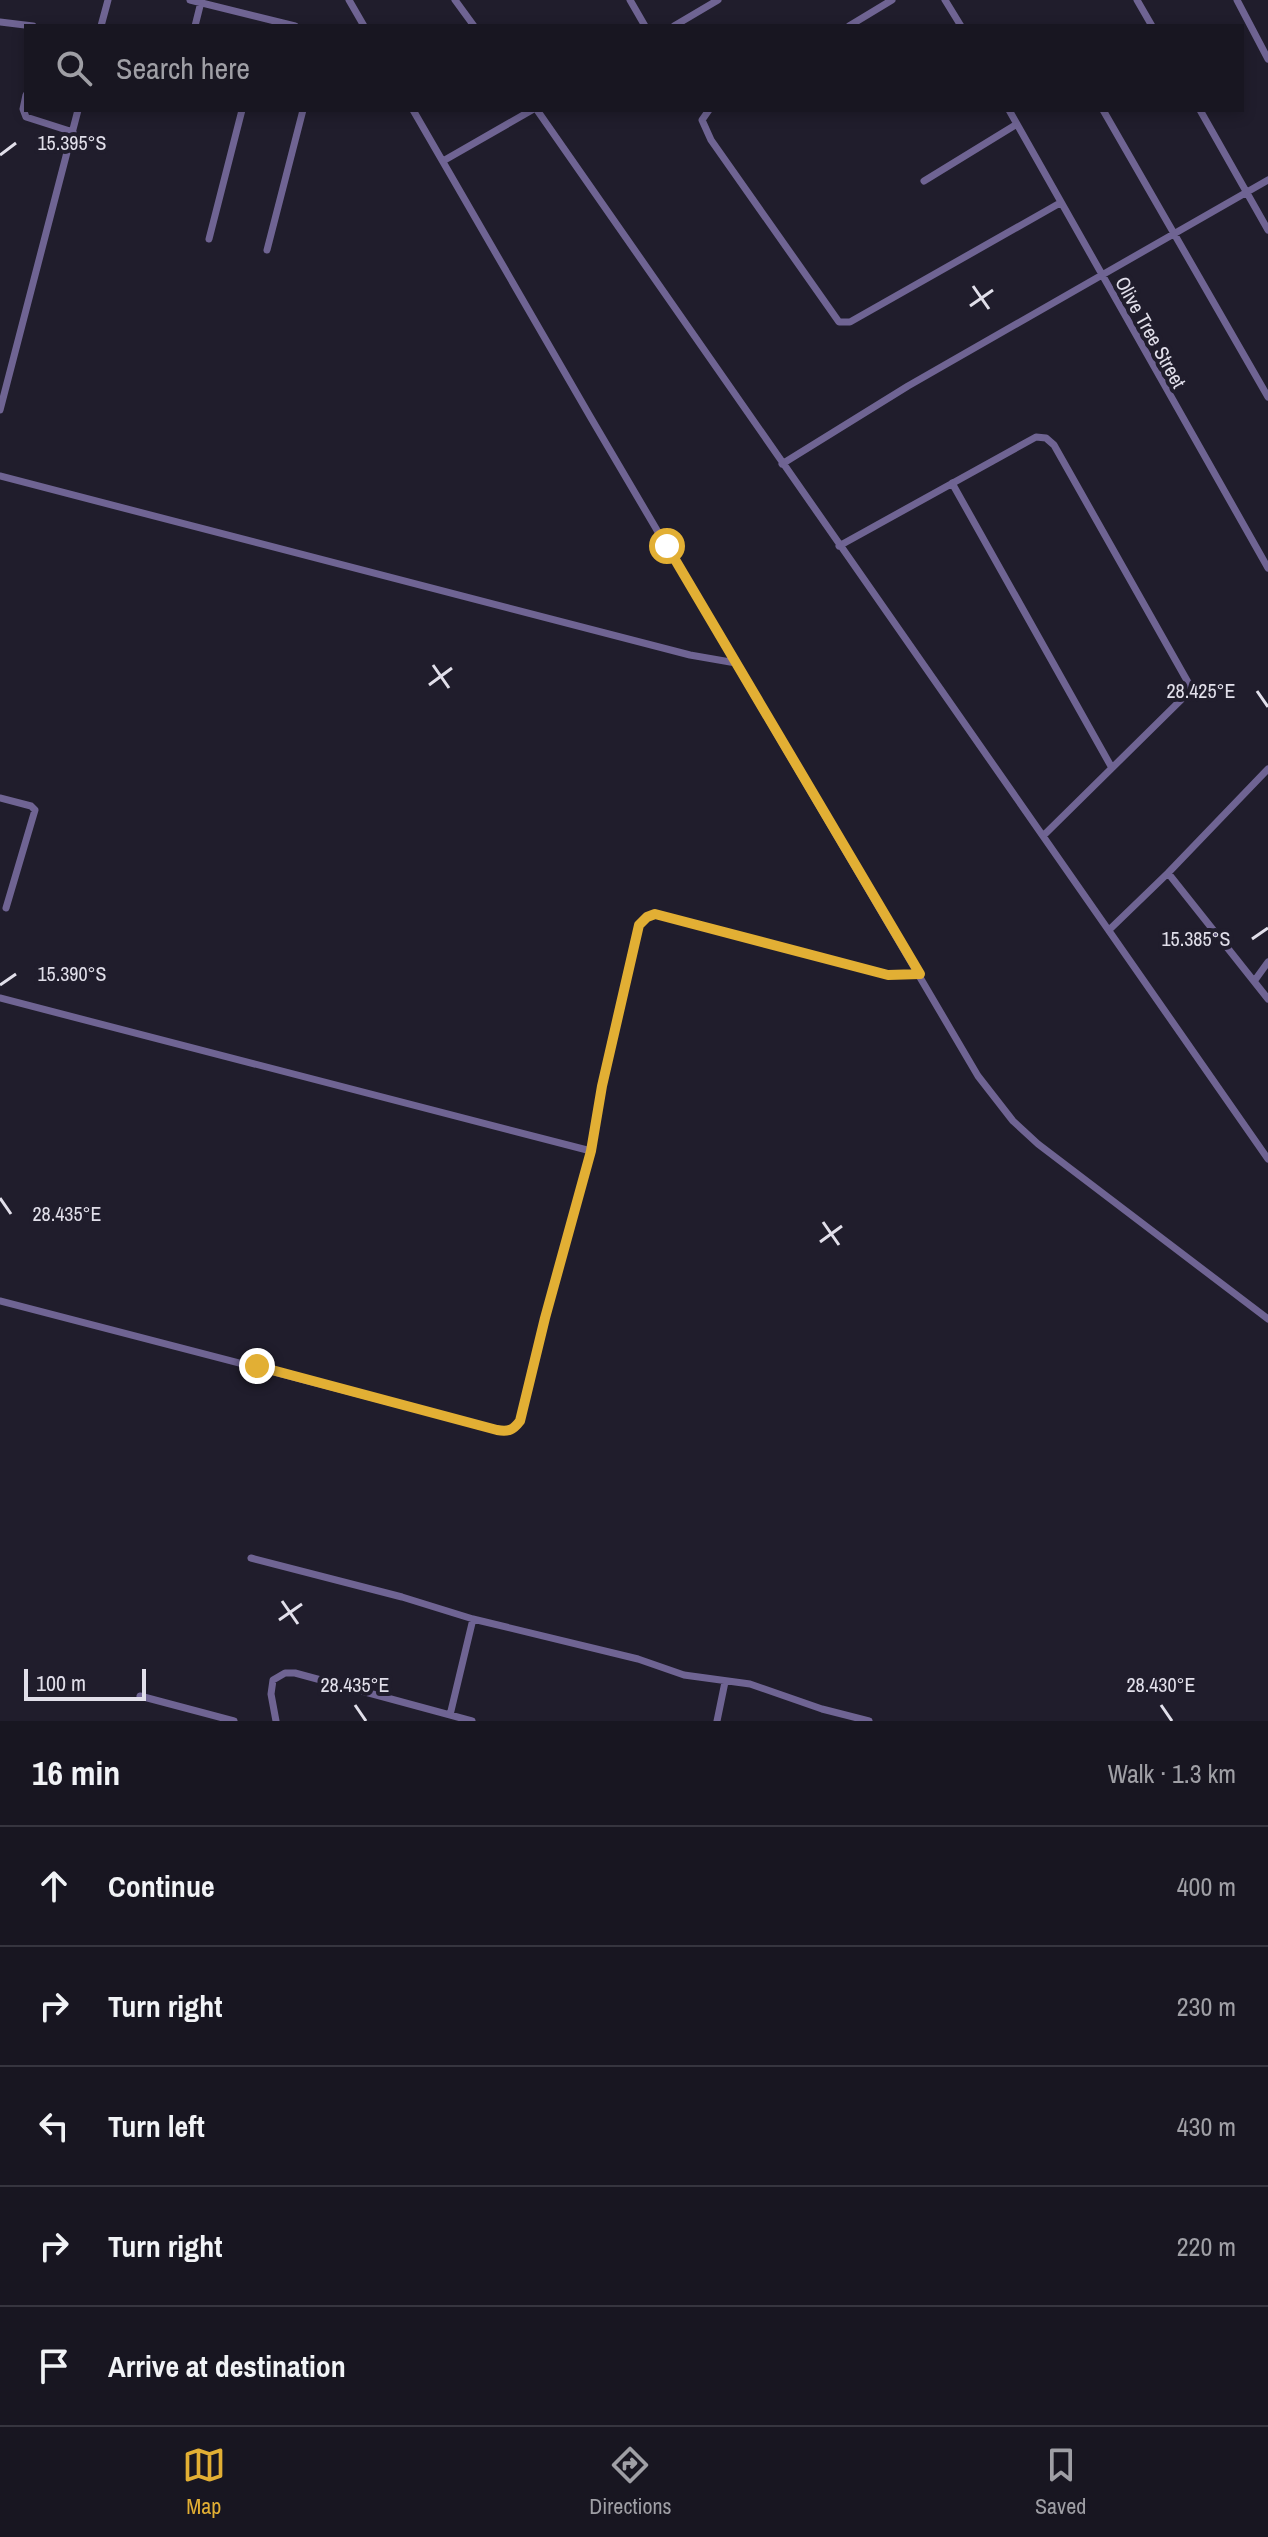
<!DOCTYPE html>
<html lang="en">
<head>
<meta charset="utf-8">
<style>
  :root { --surface:#181621; --page:#25232e; --text:#f1f3f6; --muted:#9f9fa5; --line:#36353f; --accent:#e2af34 }
  body { margin:0; font-family:"Archivo Narrow",sans-serif; background:var(--page); color:var(--text) }
  .scale { position:absolute; left:24px; bottom:20px; width:122px; box-sizing:border-box; padding-left:8px; border:4px solid #e1dfea; border-top:0; font-size:22px; line-height:28px; white-space:nowrap; color:#e1dfea; -webkit-text-stroke:6px #201d2c; paint-order:stroke }
  .stop { position:absolute; width:24px; height:24px; margin:-18px; border:6px solid #e2af34; border-radius:50%; background:#fff }
  .stop.end { background:#e2af34; border-color:#fff; box-shadow:0 2px 8px #0008 }
  .list { margin:0; padding:0; list-style:none }
  h2 { display:flex; justify-content:space-between; align-items:center; height:104px; margin:0; padding:0 32px; font-size:34px }
  h2 small { font-size:26px; font-weight:400; color:var(--muted) }
  .list li { display:grid; grid-template-columns:52px 1fr auto; gap:24px; align-items:center; box-sizing:border-box; height:120px; padding:0 32px; border-top:2px solid var(--line) }
  .list b { display:block; font-size:30px; white-space:nowrap }
  .list em { font-size:26px; font-style:normal; color:var(--muted) }
  .icon { flex:none; width:44px; height:44px; fill:none; stroke:currentColor; stroke-width:2; stroke-linecap:round; stroke-linejoin:round }
  .map { position:relative; flex:none; width:1268px; height:1721px; overflow:hidden }
  .search { position:absolute; background:var(--surface); box-shadow:0 4px 12px #0003; left:24px; right:24px; top:24px; height:88px; display:flex; align-items:center; gap:20px; box-sizing:border-box; padding:0 28px; border-radius:0px; color:var(--muted); font-size:30px }
  .sheet { height:704px; background:var(--surface) }
  nav { display:flex; justify-content:space-around; align-items:center; box-sizing:border-box; height:112px; border-top:2px solid var(--line); background:var(--surface); font-size:22px; color:var(--muted) }
  nav a { display:grid; justify-items:center; gap:4px }
  nav .on { color:var(--accent) }
  .map>svg:first-child { display:block }
</style>
</head>
<body>
<div class="map">
<svg width="1268" height="1721" viewBox="0 0 1268 1721">
  <rect width="100%" height="100%" fill="#201d2c"/>
  <g fill="none" stroke-linecap="round" stroke-linejoin="round">
    <path stroke="#6f6493" stroke-width="7" d="M 190,0 L 295,26
      M 349,0 L 364,26
      M 455,0 L 474,26
      M 630,0 L 645,26
      M 945,0 L 961,26
      M 1137,0 L 1152,26
      M 1237,0 L 1268,59
      M 0,22 L 33,26
      M 101,26 L 108,0
      M 195,26 L 201,2
      M 674,26 L 718,0
      M 849,26 L 892,0
      M 26,95 L 23,109 L 26,117 L 73,132
      M 413,110 L 591,418 L 978,1076 L 1013,1121 L 1038,1144 L 1268,1319
      M 537,110 L 1268,1159
      M 709,110 L 702,120 L 711,140 L 839,322 L 850,322 L 1060,203
      M 1009,110 L 1268,568
      M 1103,110 L 1268,397
      M 1200,110 L 1268,230
      M 443,161 L 532,110
      M 924,181 L 1017,124
      M 209,239 L 242,110
      M 267,250 L 303,110
      M 0,410 L 78,110
      M 782,464 L 908,386 L 1268,180
      M 0,476 L 690,655 L 736,663
      M 952,483 L 1112,768
      M 839,546 L 1036,437 L 1046,438 L 1054,445 L 1189,684 L 1188,693 L 1043,836
      M 0,798 L 31,806 L 35,810 L 6,908
      M 1168,873 L 1268,999
      M 1109,930 L 1168,873 L 1268,769
      M 1255,980 L 1268,962
      M 0,998 L 591,1151
      M 0,1301 L 497,1430 L 511,1430 L 520,1421 L 545,1318 L 591,1151 L 602,1086 L 639,925 L 647,917 L 655,914 L 888,975 L 920,974
      M 251,1558 L 402,1597 L 473,1619 L 638,1659 L 684,1675 L 750,1684 L 822,1709 L 869,1721
      M 140,1696 L 234,1721
      M 450,1715 L 473,1619
      M 276,1721 L 271,1694 L 273,1680 L 285,1673 L 295,1673 L 472,1721
      M 717,1721 L 725,1682"/>
  </g>
  <g fill="none" stroke-linecap="round" stroke-linejoin="round">
    <path stroke="#e2af34" stroke-width="10" d="M 257,1366 L 497,1430 C 509,1432 513,1430 520,1421 L 545,1318 L 591,1151 L 602,1086 L 639,925 L 647,917 L 655,914 L 888,975 L 920,974 L 667,546"/>
  </g>
  <path fill="none" stroke="#e1dfea" stroke-width="3" d="M 0,155 L 16,143M 973,286 L 989,309M 970,306 L 993,290M 433,665 L 449,688M 429,685 L 452,668M 1257,691 L 1268,707M 1252,939 L 1268,928M 0,985 L 16,974M 0,1198 L 11,1214M 823,1222 L 839,1245M 820,1242 L 842,1226M 282,1601 L 298,1624M 279,1620 L 302,1604M 355,1705 L 366,1721M 1161,1705 L 1172,1721"/>
  <g text-anchor="middle" dominant-baseline="central" stroke-width="8" stroke-linejoin="round" paint-order="stroke">
    <g font-size="20" fill="#e1dfea" stroke="#201d2c">
      <text transform="translate(1151 332) rotate(61)">Olive Tree Street</text>
    </g>
  </g>
  <g font-size="20" text-anchor="middle" fill="#e1dfea" stroke="#201d2c" stroke-width="8" stroke-linejoin="round" paint-order="stroke">
    <text x="72" y="150">15.395°S</text>
    <text x="1201" y="698">28.425°E</text>
    <text x="1196" y="946">15.385°S</text>
    <text x="72" y="981">15.390°S</text>
    <text x="67" y="1221">28.435°E</text>
    <text x="355" y="1692">28.435°E</text>
    <text x="1161" y="1692">28.430°E</text>
  </g>
</svg>
<div class="scale">100 m</div>
<div class="stop" style="left:667px;top:546px"></div>
<div class="stop end" style="left:257px;top:1366px"></div>
<div class="search"><svg class="icon" aria-label="search" viewBox="0 0 24 24"><circle cx="10" cy="10" r="6"/><path d="M15 15l6 6"/></svg>Search here</div>
</div>
<section class="sheet">
<h2>16 min<small>Walk · 1.3 km</small></h2>
<ul class="list">
<li><svg class="icon" aria-label="ahead" viewBox="0 0 24 24"><path d="M12 20V5M6 11l6-6 6 6"/></svg><div><b>Continue</b></div><em>400 m</em></li>
<li><svg class="icon" aria-label="right" viewBox="0 0 24 24"><path d="M7 20v-9h11M14 6l5 5-5 5"/></svg><div><b>Turn right</b></div><em>230 m</em></li>
<li><svg class="icon" aria-label="left" viewBox="0 0 24 24"><path d="M17 20v-9H6M10 6l-5 5 5 5"/></svg><div><b>Turn left</b></div><em>430 m</em></li>
<li><svg class="icon" aria-label="right" viewBox="0 0 24 24"><path d="M7 20v-9h11M14 6l5 5-5 5"/></svg><div><b>Turn right</b></div><em>220 m</em></li>
<li><svg class="icon" aria-label="arrive" viewBox="0 0 24 24"><path d="M6 21V4h12l-3 4 3 4H6"/></svg><div><b>Arrive at destination</b></div></li>
</ul>
</section>
<nav>
<a class="on"><svg class="icon" aria-label="map" viewBox="0 0 24 24"><path d="M3 6l6-2 6 2 6-2v14l-6 2-6-2-6 2zM9 4v14M15 6v14"/></svg>Map</a>
<a><svg class="icon" aria-label="directions" viewBox="0 0 24 24"><path d="M12 3l9 9-9 9-9-9zM9 14v-3h6M13 9l2 2-2 2"/></svg>Directions</a>
<a><svg class="icon" aria-label="saved" viewBox="0 0 24 24"><path d="M7 4h10v16l-5-4-5 4z"/></svg>Saved</a>
</nav>
</body>
</html>
